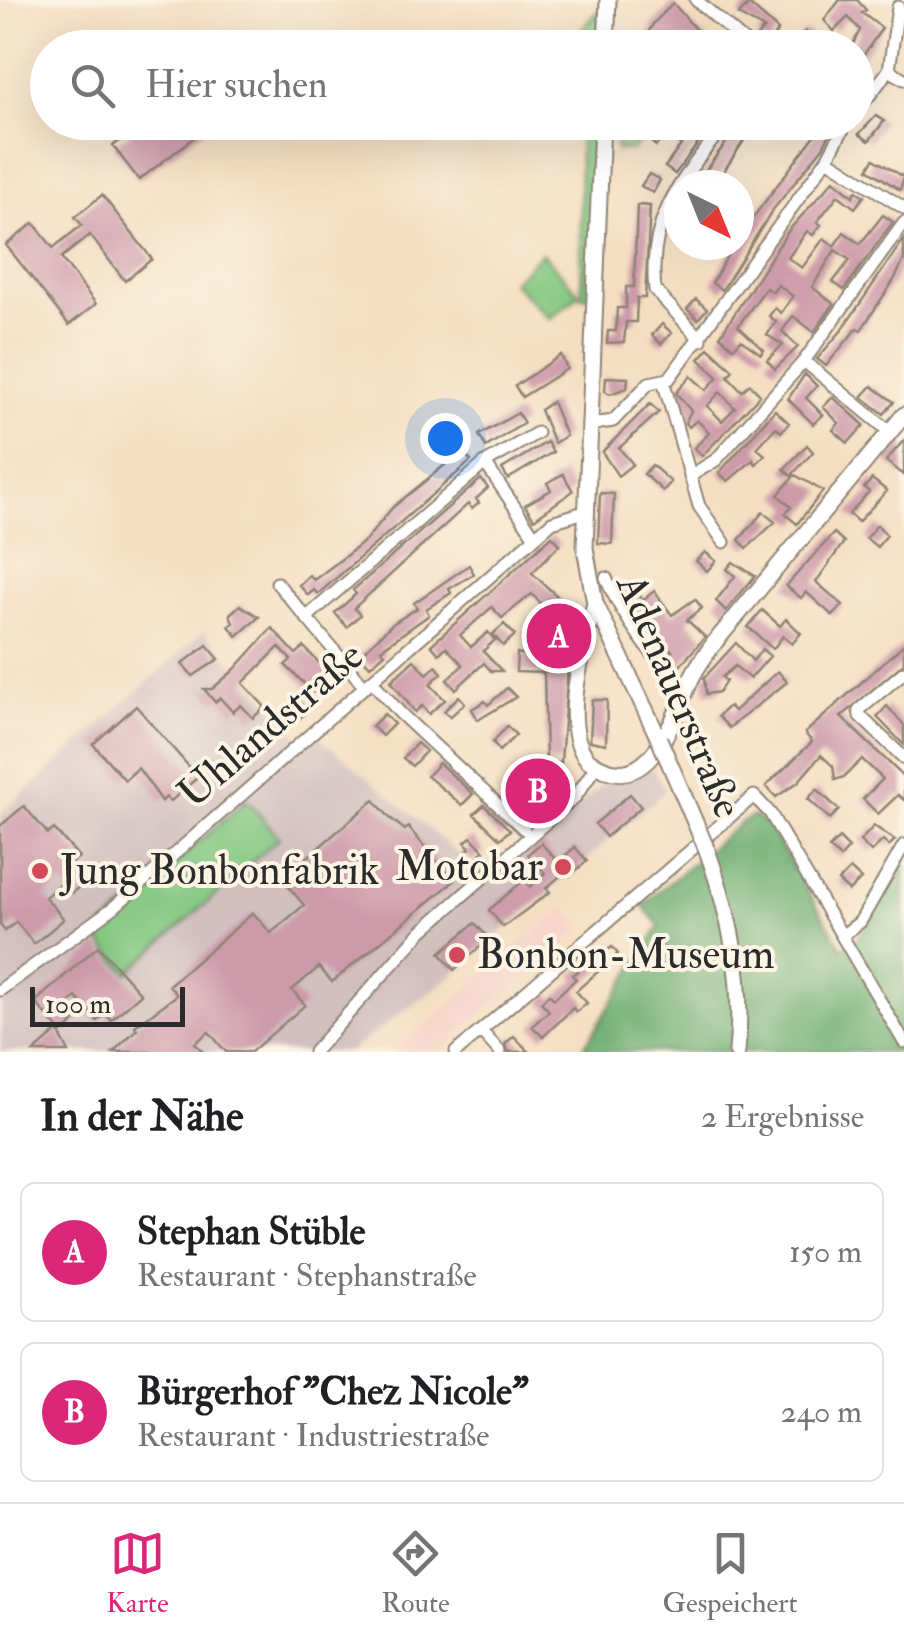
<!DOCTYPE html>
<html lang="de">
<head>
<meta charset="utf-8">
<style>
  :root { --surface:#fff; --page:#f2f2f2; --text:#202124; --muted:#757577; --line:#e0e0e0; --accent:#db2777 }
  body { margin:0; font-family:"IM FELL Double Pica",serif; background:var(--page); color:var(--text) }
  .compass { position:absolute; left:664px; top:170px; width:90px; height:90px; border-radius:50%; background:var(--surface); box-shadow:0 10px 40px #0002; rotate:137deg }
  .scale { position:absolute; left:30px; bottom:25px; width:155px; box-sizing:border-box; padding-left:10px; border:5px solid #2b2b2b; border-top:0; font-size:28px; line-height:35px; white-space:nowrap; color:#2b2b2b; -webkit-text-stroke:8px #fcf5e5; paint-order:stroke }
  .you { position:absolute; left:445px; top:438px; width:35px; height:35px; margin:-25px; border:8px solid #fff; border-radius:50%; background:#1a73e8; box-shadow:0 0 0 15px #1a73e833 }
  .badge { display:grid; place-items:center; width:65px; height:65px; border-radius:50%; background:var(--accent); color:#fff; font-size:32px; font-weight:700 }
  .pin { position:absolute; translate:-50% -50%; border:5px solid #fff; box-shadow:0 2px 10px #0006 }
  .list { margin:0; padding:0; list-style:none }
  h2 { display:flex; justify-content:space-between; align-items:center; height:130px; margin:0; padding:0 40px; font-size:42px }
  h2 small { font-size:32px; font-weight:400; color:var(--muted) }
  .list li { display:grid; grid-template-columns:65px 1fr auto; gap:30px; align-items:center; box-sizing:border-box; height:140px; margin:0 20px 20px; padding:0 20px; border:2px solid var(--line); border-radius:15px }
  .list b { display:block; font-size:38px; white-space:nowrap }
  .list p { margin:0; font-size:32px; white-space:nowrap; color:var(--muted) }
  .list em { font-size:32px; font-style:normal; color:var(--muted) }
  .icon { flex:none; width:55px; height:55px; fill:none; stroke:currentColor; stroke-width:2; stroke-linecap:round; stroke-linejoin:round }
  .map { position:relative; flex:none; width:904px; height:1052px; overflow:hidden }
  .search { position:absolute; background:var(--surface); box-shadow:0 10px 40px #0002; left:30px; right:30px; top:30px; height:110px; display:flex; align-items:center; gap:25px; box-sizing:border-box; padding:0 35px; border-radius:55px; color:var(--muted); font-size:38px }
  .sheet { height:450px; background:var(--surface) }
  nav { display:flex; justify-content:space-around; align-items:center; box-sizing:border-box; height:140px; border-top:2px solid var(--line); background:var(--surface); font-size:28px; color:var(--muted) }
  nav a { display:grid; justify-items:center; gap:5px }
  nav .on { color:var(--accent) }
  .map>svg:first-child { display:block }
</style>
</head>
<body>
<div class="map">
<svg width="904" height="1052" viewBox="0 0 904 1052">
  <rect width="100%" height="100%" fill="#fcf5e5"/>
  <filter id="ink" filterUnits="userSpaceOnUse"><feTurbulence type="fractalNoise" baseFrequency=".01" numOctaves="2"/><feDisplacementMap in="SourceGraphic" scale="20" xChannelSelector="R" yChannelSelector="G"/><feConvolveMatrix kernelMatrix="1 2 1 2 8 2 1 2 1" color-interpolation-filters="sRGB"/></filter>
  <filter id="wash" filterUnits="userSpaceOnUse"><feTurbulence type="fractalNoise" baseFrequency=".0048" numOctaves="4" result="noise"/><feDisplacementMap in="SourceGraphic" scale="40" xChannelSelector="R" yChannelSelector="G"/><feGaussianBlur stdDeviation="2.25" result="paint"/><feColorMatrix in="noise" values="0 0 0 0 0 0 0 0 0 0 0 0 0 0 0 0 0 1.4 0 .05"/><feComposite in="paint" operator="in"/></filter>
  <g filter="url(#wash)">
    <rect width="100%" height="100%" fill="#f4dec1"/>
    <path fill="#f7d1c8" d="M 564,907 L 582,928 L 437,1052 L 394,1052 Z"/>
    <path fill="#d2bfc0" d="M 204,631 L 307,746 L 318,736 L 487,878 L 610,779 L 653,768 L 665,791 L 450,977 L 349,1052 L 0,1052 L 0,815 Z"/>
    <path fill="#83c781" stroke="#577956" stroke-width="2.5" d="M 600,10 L 599,47 L 573,47 L 568,42 Z
      M 579,123 L 596,123 L 589,297 L 582,297 Z
      M 618,123 L 643,123 L 650,128 L 633,150 L 616,150 Z
      M 542,253 L 580,294 L 550,319 L 512,282 Z
      M 247,800 L 279,838 L 128,973 L 94,935 Z"/>
    <path fill="#6aac6f" stroke="#4a6c4d" stroke-width="2.5" d="M 754,816 L 768,825 L 842,948 L 858,937 L 904,861 L 904,1052 L 581,1052 L 660,926 L 643,905 L 743,821 Z"/>
    <g id="blocks">
      <path fill="#cd9aaa" fill-rule="evenodd" d="M 840,0 L 857,0 L 866,10 L 862,13 L 882,28 L 861,59 L 856,48 L 851,48 L 860,30 L 848,17 L 834,31 L 824,20 Z
        M 673,3 L 697,31 L 718,48 L 640,48 L 653,24 Z
        M 749,4 L 778,30 L 768,45 L 757,36 L 764,29 L 738,15 Z
        M 805,31 L 815,39 L 809,48 L 791,48 Z
        M 876,116 L 884,121 L 869,141 L 859,134 Z
        M 143,122 L 214,122 L 139,180 L 113,146 Z
        M 672,122 L 714,122 L 675,174 L 665,167 L 681,145 L 666,134 L 656,146 L 649,140 L 660,126 L 665,130 Z
        M 741,122 L 756,122 L 715,185 L 695,185 Z
        M 822,126 L 831,132 L 823,147 L 772,211 L 722,290 L 712,283 L 730,251 L 739,245 L 739,236 Z
        M 874,159 L 904,177 L 900,190 L 868,169 Z
        M 649,174 L 660,180 L 653,193 L 641,186 Z
        M 834,180 L 853,196 L 856,191 L 864,196 L 855,208 L 838,195 L 817,222 L 821,225 L 813,235 L 807,231 L 788,258 L 802,268 L 824,238 L 834,246 L 844,232 L 860,244 L 883,215 L 893,222 L 844,290 L 833,282 L 850,260 L 835,250 L 812,287 L 834,304 L 814,332 L 793,316 L 782,331 L 798,347 L 775,369 L 767,360 L 783,345 L 767,335 L 776,322 L 769,316 L 775,308 L 781,313 L 793,296 L 778,285 L 773,292 L 766,288 L 738,326 L 764,350 L 761,354 L 741,340 L 734,348 L 720,336 L 789,230 Z
        M 102,195 L 152,259 L 125,281 L 90,235 L 61,258 L 96,304 L 69,325 L 6,245 L 34,223 L 53,248 L 82,225 L 75,217 Z
        M 637,205 L 650,206 L 645,298 L 637,298 L 636,322 L 626,322 L 624,342 L 607,343 L 608,331 L 616,331 L 617,308 L 626,308 L 626,287 L 634,287 Z
        M 904,239 L 904,260 L 894,280 L 861,330 L 857,328 L 826,366 L 817,359 L 842,330 Z
        M 696,299 L 707,309 L 698,319 L 687,309 Z
        M 662,324 L 672,333 L 661,344 L 652,335 Z
        M 709,348 L 733,370 L 728,376 L 742,391 L 750,384 L 760,395 L 702,456 L 694,448 L 709,433 L 697,420 L 689,427 L 685,423 L 691,411 L 676,393 L 691,376 L 706,390 L 718,377 L 699,359 ZM 720,392 L 735,408 L 722,421 L 707,406 Z
        M 561,355 L 567,369 L 522,397 L 515,386 Z
        M 805,374 L 817,386 L 806,398 L 823,415 L 813,424 L 788,399 Z
        M 606,377 L 628,378 L 627,388 L 610,394 L 605,391 Z
        M 872,386 L 894,402 L 884,414 L 862,397 Z
        M 833,397 L 864,425 L 848,443 L 833,430 L 839,423 L 823,407 Z
        M 552,402 L 566,436 L 554,443 L 540,410 Z
        M 650,404 L 659,412 L 619,448 L 633,464 L 618,476 L 602,452 Z
        M 775,410 L 789,423 L 781,432 L 776,427 L 757,448 L 765,455 L 756,464 L 753,460 L 728,481 L 719,473 Z
        M 518,413 L 524,423 L 486,447 L 479,435 Z
        M 904,440 L 904,475 L 886,461 Z
        M 547,442 L 553,452 L 508,479 L 502,469 Z
        M 807,445 L 813,452 L 791,476 L 784,469 Z
        M 462,451 L 471,461 L 318,594 L 314,590 L 308,595 L 299,585 L 309,575 L 314,580 L 365,541 L 392,508 Z
        M 652,465 L 671,482 L 663,491 L 644,474 Z
        M 563,474 L 573,491 L 534,519 L 525,505 L 551,490 L 547,483 Z
        M 795,475 L 823,491 L 797,524 L 785,514 L 791,507 L 778,495 Z
        M 481,479 L 488,488 L 476,499 L 479,503 L 472,509 L 468,504 L 354,608 L 360,615 L 347,627 L 335,613 L 356,594 L 353,590 Z
        M 872,479 L 887,491 L 858,522 L 849,514 L 869,492 L 864,488 Z
        M 600,493 L 614,494 L 612,544 L 598,543 Z
        M 763,512 L 775,522 L 747,548 L 739,540 Z
        M 877,525 L 887,535 L 877,547 L 866,538 Z
        M 834,533 L 844,542 L 816,582 L 843,605 L 833,616 L 806,592 L 801,598 L 786,586 Z
        M 552,536 L 560,544 L 532,573 L 560,599 L 547,611 L 532,594 L 502,618 L 492,607 L 460,635 L 471,647 L 488,632 L 495,640 L 483,651 L 502,671 L 491,671 L 484,663 L 456,689 L 447,680 L 463,665 L 446,647 L 439,654 L 431,645 Z
        M 705,552 L 716,561 L 707,571 L 696,561 Z
        M 733,562 L 755,576 L 726,611 L 716,601 L 735,576 L 727,569 Z
        M 469,565 L 474,574 L 449,589 L 451,593 L 426,609 L 429,615 L 381,649 L 385,653 L 370,666 L 360,655 L 391,625 L 417,608 L 414,603 Z
        M 630,582 L 643,600 L 654,591 L 672,615 L 695,599 L 702,608 L 687,620 L 705,637 L 678,668 L 667,654 L 672,651 L 660,636 L 654,640 L 626,598 L 621,588 Z
        M 240,605 L 259,617 L 237,636 L 229,626 L 233,623 L 230,614 Z
        M 762,610 L 780,626 L 786,619 L 801,633 L 792,644 L 783,636 L 773,649 L 748,627 Z
        M 549,619 L 567,619 L 565,645 L 552,645 Z
        M 504,624 L 515,635 L 503,646 L 493,634 Z
        M 272,628 L 296,654 L 304,647 L 336,681 L 322,694 L 317,688 L 313,692 L 285,665 L 291,660 L 279,647 L 243,683 L 265,707 L 253,718 L 241,705 L 233,712 L 220,698 L 215,702 L 204,689 L 212,689 L 233,671 Z
        M 736,643 L 753,661 L 762,649 L 770,656 L 750,679 L 735,666 L 722,677 L 726,681 L 719,692 L 706,694 L 704,678 Z
        M 904,644 L 904,663 L 841,717 L 904,777 L 904,800 L 898,795 L 878,814 L 863,799 L 883,779 L 862,759 L 844,777 L 835,780 L 833,766 L 821,755 L 798,782 L 776,797 L 766,786 L 812,742 L 805,733 Z
        M 207,645 L 219,659 L 193,676 L 182,664 Z
        M 517,653 L 568,665 L 561,763 L 546,762 L 544,673 L 516,672 Z
        M 414,660 L 427,674 L 436,666 L 442,673 L 430,684 L 445,700 L 429,714 L 422,706 L 415,712 L 391,681 Z
        M 778,671 L 787,682 L 729,728 L 718,716 L 729,706 L 734,711 Z
        M 507,688 L 516,697 L 478,720 L 472,709 L 485,701 L 488,705 Z
        M 459,696 L 465,703 L 450,717 L 444,711 Z
        M 297,699 L 308,711 L 293,724 L 282,712 Z
        M 592,700 L 607,700 L 606,744 L 590,741 Z
        M 136,706 L 198,777 L 170,802 L 166,797 L 162,801 L 138,768 L 125,780 L 93,744 Z
        M 887,706 L 904,725 L 904,745 L 877,717 Z
        M 384,714 L 394,724 L 382,736 L 372,726 Z
        M 507,726 L 516,735 L 499,751 L 493,742 Z
        M 417,743 L 426,751 L 412,766 L 403,758 Z
        M 439,763 L 473,794 L 462,805 L 427,776 Z
        M 524,765 L 550,794 L 527,814 L 518,804 L 530,794 L 513,775 Z
        M 817,789 L 839,810 L 830,819 L 808,799 Z
        M 630,794 L 641,807 L 606,837 L 595,824 Z
        M 374,800 L 390,818 L 405,830 L 408,827 L 454,881 L 332,982 L 319,967 L 292,990 L 305,1005 L 251,1052 L 226,1052 L 209,1032 L 195,1043 L 203,1052 L 113,1052 L 137,1029 L 135,1026 L 177,995 L 169,985 L 253,913 L 271,933 L 304,905 L 282,879 Z
        M 484,805 L 510,830 L 500,839 L 474,814 Z
        M 24,806 L 48,834 L 54,829 L 79,857 L 72,863 L 87,880 L 72,893 L 62,882 L 45,897 L 64,919 L 34,944 L 16,922 L 5,931 L 0,925 L 0,826 Z
        M 874,826 L 895,840 L 889,846 L 883,840 L 871,852 L 860,841 Z
        M 471,837 L 484,851 L 472,861 L 464,853 L 470,848 L 465,842 Z
        M 839,838 L 849,848 L 840,858 L 829,848 Z
        M 541,843 L 558,862 L 575,847 L 587,861 L 570,876 L 566,871 L 546,888 L 550,892 L 503,927 L 489,910 L 524,880 L 530,887 L 545,873 L 528,854 Z
        M 850,869 L 861,879 L 849,891 L 838,881 Z
        M 475,923 L 489,939 L 454,970 L 440,953 Z
        M 98,946 L 141,994 L 111,1020 L 105,1014 L 97,1021 L 76,997 L 63,1009 L 75,1022 L 62,1033 L 35,1002 Z
        M 612,947 L 618,954 L 576,991 L 587,1003 L 576,1012 L 573,1008 L 543,1037 L 532,1026 L 549,1011 L 541,1002 L 549,994 L 554,999 L 576,979 L 572,975 Z
        M 58,1031 L 69,1052 L 34,1052 Z
        M 514,1036 L 529,1052 L 509,1052 L 505,1044 Z"/>
    </g>
  </g>
  <g filter="url(#ink)">
    <use href="#blocks" fill-opacity="0" stroke="#908476" stroke-width="2.5"/>
    <g fill="none" stroke-linecap="round" stroke-linejoin="round">
      <g stroke="#908476" stroke-width="15">
        <path id="minor" d="M 696,0 L 752,48
          M 889,70 L 904,79
          M 856,113 L 889,70 L 898,7
          M 827,159 L 904,208
          M 701,340 L 655,290 C 647,215 684,177 727,122
          M 804,361 L 890,432
          M 664,384 L 699,506 L 724,542
          M 588,425 L 613,421 L 649,383 L 669,379 L 827,159 L 847,122
          M 485,463 L 535,537
          M 690,476 L 716,460 L 804,361 L 904,223
          M 606,578 C 618,608 659,672 688,687
          M 277,583 L 365,687
          M 307,617 L 485,463 L 537,433
          M 904,672 L 859,710 L 860,716 L 904,758
          M 372,681 L 400,713 L 524,829
          M 843,935 L 860,922 L 904,845
          M 0,990 L 113,908 L 552,522 L 584,512
          M 481,1031 L 500,1052
          M 314,1052 L 421,932 L 576,796 L 596,766
          M 456,1052 L 754,796 L 770,813 L 904,1042"/>
      </g>
      <g stroke="#908476" stroke-width="19">
        <path id="secondary" d="M 606,48 L 608,0
          M 602,122 L 585,548 L 595,603 L 659,739
          M 595,603 C 585,644 558,725 588,760 C 651,806 674,713 693,675 C 699,663 707,653 715,642 L 904,415
          M 707,850 C 731,918 744,979 737,1052"/>
      </g>
      <use href="#minor" stroke="#fff" stroke-width="11"/>
      <use href="#secondary" stroke="#fff" stroke-width="15"/>
      <g stroke="#908476" stroke-width="19" stroke-linecap="butt">
        <path id="secondary-bridge" d="M 659,739 L 707,850"/>
      </g>
      <use href="#secondary-bridge" stroke="#fff" stroke-width="15"/>
    </g>
  </g>
  <g fill="#d1495b" stroke="#fcf5e5" stroke-width="4">
    <circle cx="563" cy="867" r="10"/>
    <circle cx="40" cy="871" r="10"/>
    <circle cx="457" cy="955" r="10"/>
  </g>
  <g text-anchor="middle" dominant-baseline="central" stroke-width="8" stroke-linejoin="round" paint-order="stroke">
    <g font-size="42" fill="#2b2b2b" stroke="#fcf5e5">
      <text transform="translate(679 696) rotate(67)">Adenauerstraße</text>
      <text transform="translate(271 725) rotate(-41)">Uhlandstraße</text>
    </g>
    <g font-size="42" fill="#2b2b2b" stroke="#fcf5e5" text-anchor="start">
      <text x="543" y="867" text-anchor="end">Motobar</text>
      <text x="60" y="871">Jung Bonbonfabrik</text>
      <text x="477" y="955">Bonbon-Museum</text>
    </g>
  </g>
</svg>
<svg class="compass" viewBox="-18 -18 36 36"><path d="M0-13l5 13h-10z" fill="#e53935"/><path d="M0 13l5-13h-10z" fill="#757577"/></svg>
<div class="scale">100 m</div>
<div class="you"></div>
<div class="pin badge" style="left:559px;top:636px">A</div>
<div class="pin badge" style="left:538px;top:791px">B</div>
<div class="search"><svg class="icon" aria-label="search" viewBox="0 0 24 24"><circle cx="10" cy="10" r="6"/><path d="M15 15l6 6"/></svg>Hier suchen</div>
</div>
<section class="sheet">
<h2>In der Nähe<small>2 Ergebnisse</small></h2>
<ul class="list">
<li><span class="badge">A</span><div><b>Stephan Stüble</b><p>Restaurant · Stephanstraße</p></div><em>150 m</em></li>
<li><span class="badge">B</span><div><b>Bürgerhof &quot;Chez Nicole&quot;</b><p>Restaurant · Industriestraße</p></div><em>240 m</em></li>
</ul>
</section>
<nav>
<a class="on"><svg class="icon" aria-label="map" viewBox="0 0 24 24"><path d="M3 6l6-2 6 2 6-2v14l-6 2-6-2-6 2zM9 4v14M15 6v14"/></svg>Karte</a>
<a><svg class="icon" aria-label="directions" viewBox="0 0 24 24"><path d="M12 3l9 9-9 9-9-9zM9 14v-3h6M13 9l2 2-2 2"/></svg>Route</a>
<a><svg class="icon" aria-label="saved" viewBox="0 0 24 24"><path d="M7 4h10v16l-5-4-5 4z"/></svg>Gespeichert</a>
</nav>
</body>
</html>
